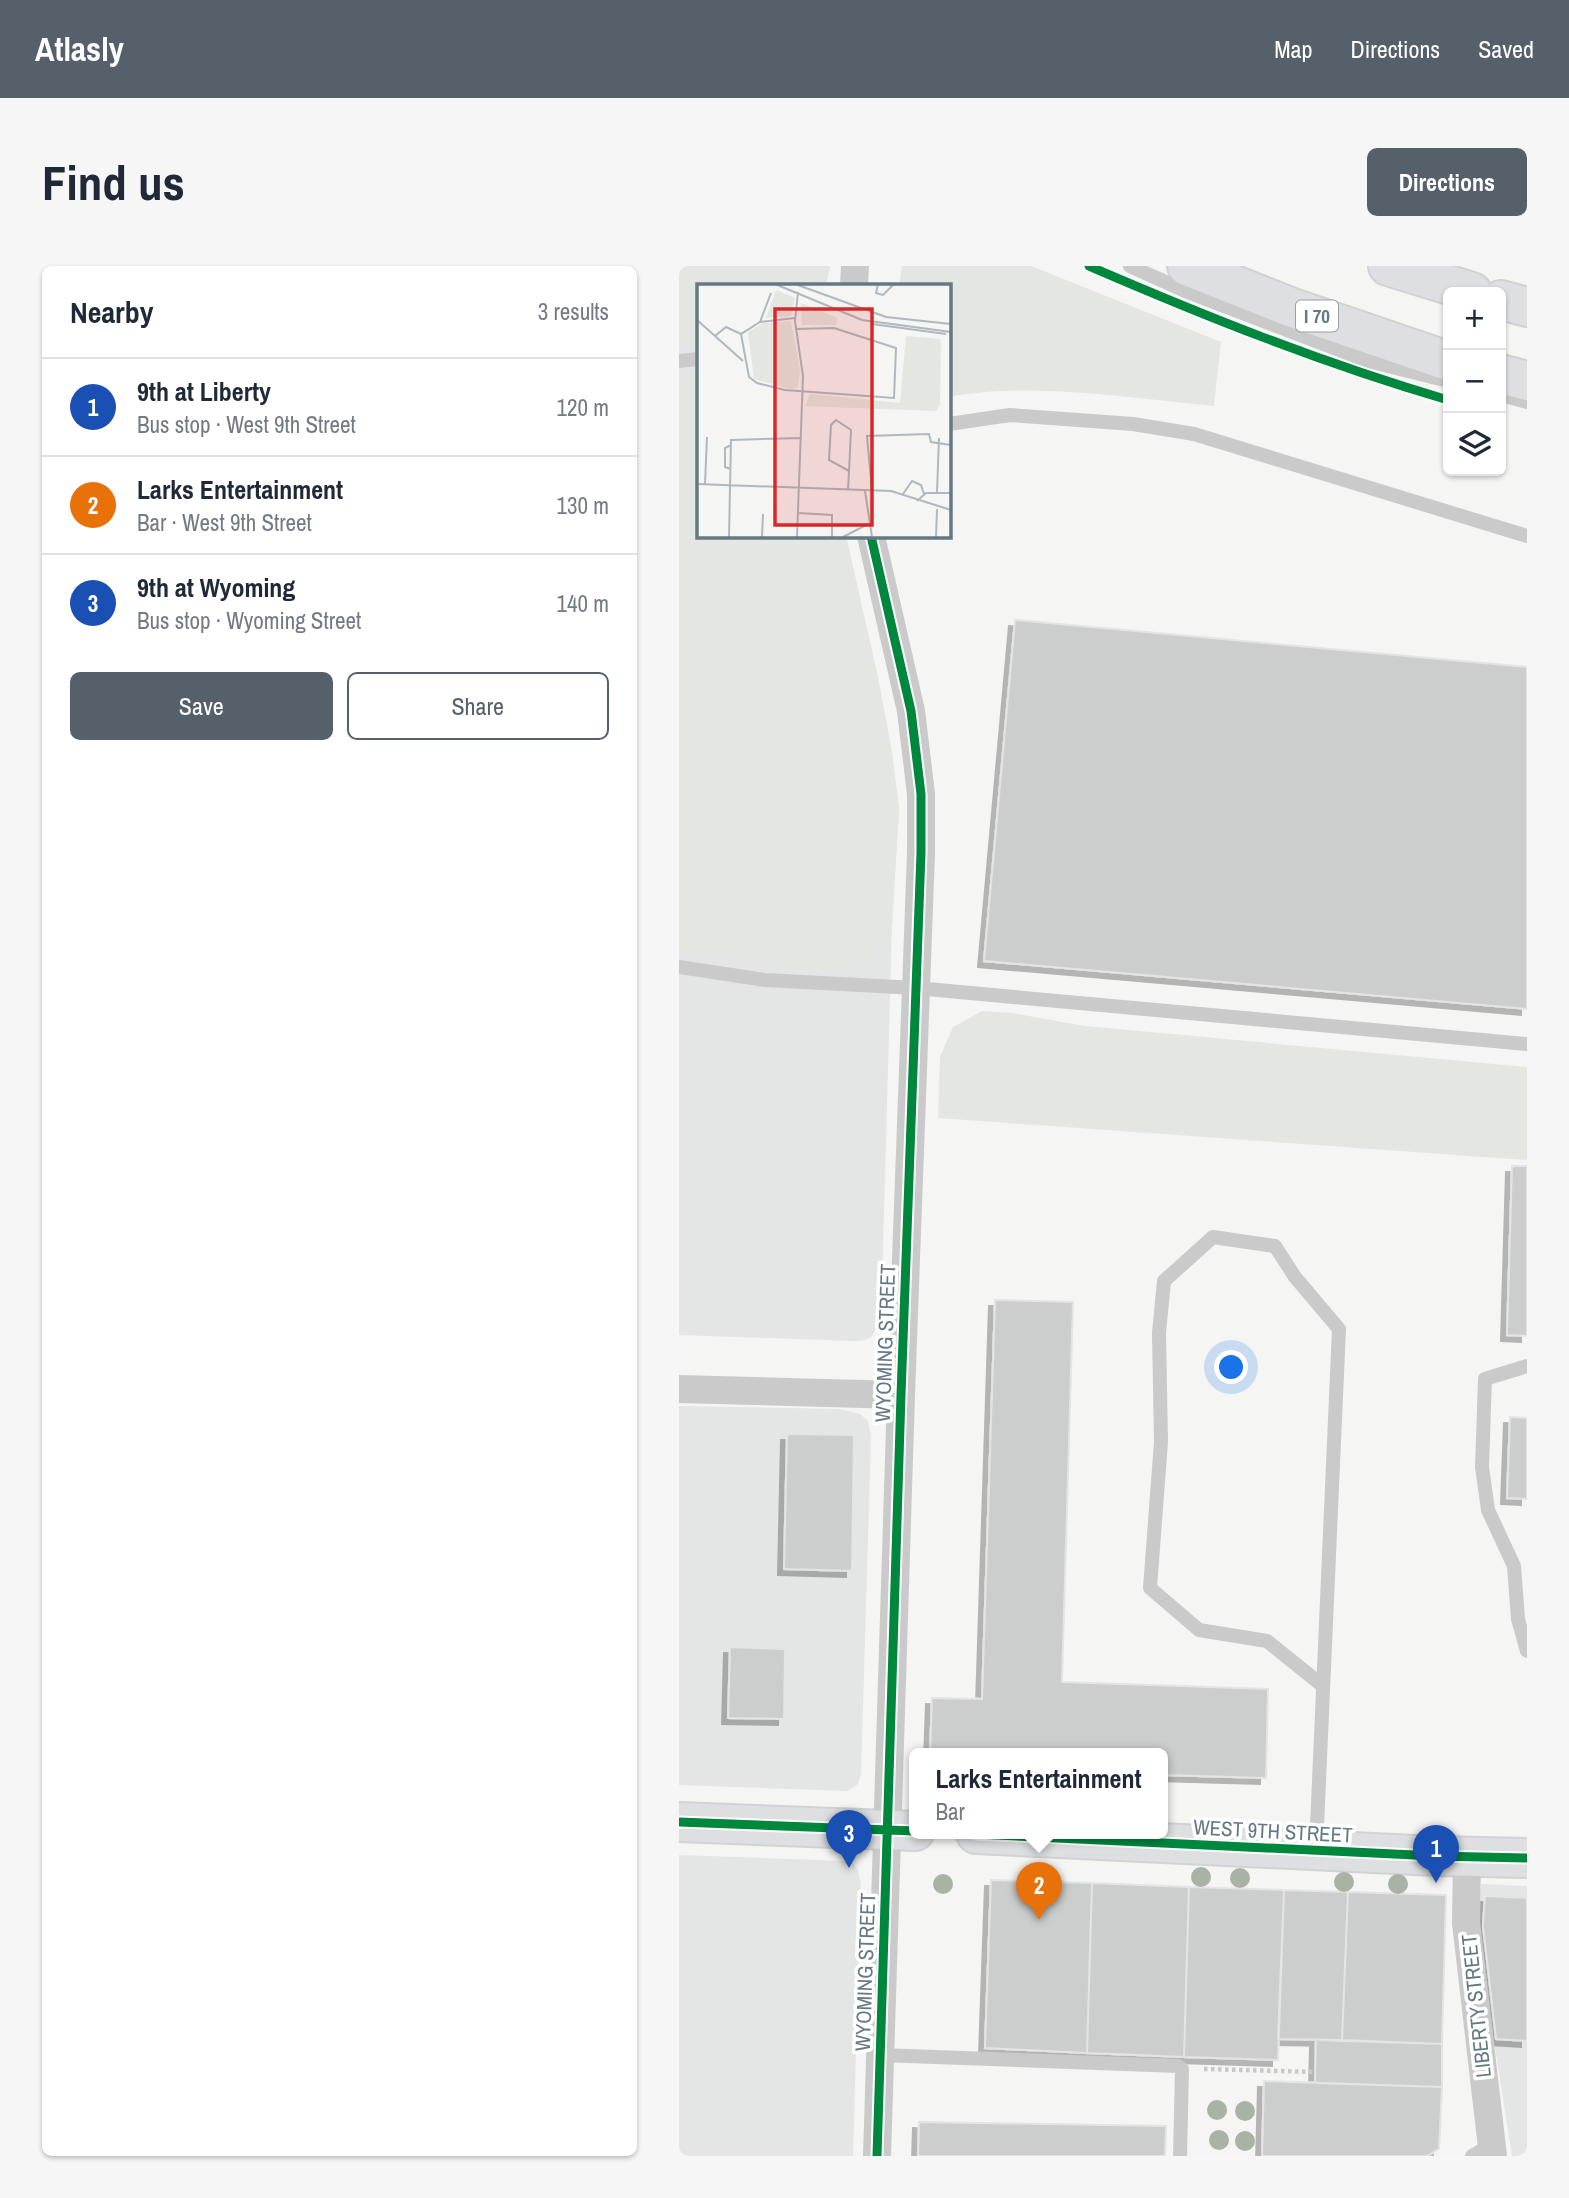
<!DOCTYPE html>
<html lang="en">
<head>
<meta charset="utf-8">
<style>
  :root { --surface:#fff; --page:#f6f6f7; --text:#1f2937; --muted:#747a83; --line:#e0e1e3; --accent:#55606b }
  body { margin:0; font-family:"Archivo Narrow",sans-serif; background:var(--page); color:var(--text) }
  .controls { position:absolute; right:21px; top:21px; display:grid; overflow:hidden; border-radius:10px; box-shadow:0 2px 5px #0004 }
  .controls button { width:63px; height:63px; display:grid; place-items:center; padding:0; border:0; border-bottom:2px solid var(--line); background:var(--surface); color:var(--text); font:35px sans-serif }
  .you { position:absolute; left:553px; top:1102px; width:24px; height:24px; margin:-18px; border:5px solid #fff; border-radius:50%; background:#1a73e8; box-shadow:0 0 0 10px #1a73e833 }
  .badge { display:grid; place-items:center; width:46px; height:46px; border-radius:50%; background:var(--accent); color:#fff; font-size:23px; font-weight:700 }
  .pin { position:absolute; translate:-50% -58px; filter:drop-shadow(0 2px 4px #0008) }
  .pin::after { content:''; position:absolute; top:37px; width:24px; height:21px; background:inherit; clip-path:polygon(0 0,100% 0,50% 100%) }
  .popup { position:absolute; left:230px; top:1482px; width:259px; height:91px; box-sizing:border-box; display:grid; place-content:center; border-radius:10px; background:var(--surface); filter:drop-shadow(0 2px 5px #0005); font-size:23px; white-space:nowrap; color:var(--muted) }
  .popup b { font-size:26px; color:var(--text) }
  .popup::after { content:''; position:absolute; left:50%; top:100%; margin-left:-14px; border:14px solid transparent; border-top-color:var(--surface) }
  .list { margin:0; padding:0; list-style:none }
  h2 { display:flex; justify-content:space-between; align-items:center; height:91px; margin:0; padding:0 28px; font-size:30px }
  h2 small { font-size:23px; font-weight:400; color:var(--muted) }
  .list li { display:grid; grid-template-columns:46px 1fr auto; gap:21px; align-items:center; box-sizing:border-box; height:98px; padding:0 28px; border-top:2px solid var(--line) }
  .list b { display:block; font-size:26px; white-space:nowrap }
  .list p { margin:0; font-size:23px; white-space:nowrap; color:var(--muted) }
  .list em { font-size:23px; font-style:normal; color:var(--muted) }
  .actions { display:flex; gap:14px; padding:21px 28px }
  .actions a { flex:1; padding:16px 0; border:2px solid var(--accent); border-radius:10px; text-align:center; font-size:24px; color:var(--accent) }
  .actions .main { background:var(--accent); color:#fff }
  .icon { flex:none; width:38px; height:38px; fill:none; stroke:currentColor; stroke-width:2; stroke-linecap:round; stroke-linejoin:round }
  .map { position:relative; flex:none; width:848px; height:1890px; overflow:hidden; border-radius:10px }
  header { display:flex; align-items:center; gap:42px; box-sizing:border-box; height:98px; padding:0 35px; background:var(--accent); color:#fff }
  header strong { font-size:33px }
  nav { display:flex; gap:38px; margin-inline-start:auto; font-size:24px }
  .intro { display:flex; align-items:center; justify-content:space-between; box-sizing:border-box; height:168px; padding:0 42px }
  h1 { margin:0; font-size:49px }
  .button { padding:18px 32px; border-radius:10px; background:var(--accent); color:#fff; font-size:24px; font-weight:700 }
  main { display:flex; gap:42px; padding:0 42px }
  aside { flex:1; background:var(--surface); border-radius:10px; box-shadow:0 2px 5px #0004 }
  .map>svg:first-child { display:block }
</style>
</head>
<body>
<header>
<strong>Atlasly</strong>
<nav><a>Map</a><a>Directions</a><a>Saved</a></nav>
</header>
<div class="intro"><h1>Find us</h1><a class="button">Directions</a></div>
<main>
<aside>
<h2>Nearby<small>3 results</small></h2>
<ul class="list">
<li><span class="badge" style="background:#1a4fb4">1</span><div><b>9th at Liberty</b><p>Bus stop · West 9th Street</p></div><em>120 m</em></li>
<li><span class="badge" style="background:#e8710a">2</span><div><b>Larks Entertainment</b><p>Bar · West 9th Street</p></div><em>130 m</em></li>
<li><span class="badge" style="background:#1a4fb4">3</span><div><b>9th at Wyoming</b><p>Bus stop · Wyoming Street</p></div><em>140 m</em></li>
</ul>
<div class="actions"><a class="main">Save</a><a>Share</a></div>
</aside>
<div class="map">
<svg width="848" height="1890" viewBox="0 0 848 1890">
  <defs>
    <filter id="shadow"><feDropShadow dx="-6" dy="6" stdDeviation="0" flood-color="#0004"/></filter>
  </defs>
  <rect width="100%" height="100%" fill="#f5f5f4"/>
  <path fill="#e4e6e5" d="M 0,0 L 151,0 L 147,19 L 19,19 L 19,270 L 167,270 L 199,412 L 213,487 L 220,542 L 213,660 L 202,1055 L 192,1071 L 186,1074 L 177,1075 L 0,1069 Z
    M 0,1140 L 160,1143 L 181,1148 L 189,1155 L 192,1169 L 182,1508 L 179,1518 L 169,1525 L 0,1519 Z
    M 0,1589 L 166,1595 L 173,1596 L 179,1604 L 182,1617 L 174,1890 L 0,1890 Z
    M 802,1618 L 848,1620 L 848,1890 L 833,1890 L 799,1672 Z"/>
  <path fill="#e4e7e1" d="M 0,0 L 151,0 L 147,19 L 19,19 L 19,77 L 0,79 Z
    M 223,0 L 352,0 L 542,76 L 535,140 C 451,132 352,115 270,131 L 270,19 L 220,19 Z
    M 19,113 L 19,270 L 167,270 L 199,412 L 213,487 L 220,542 L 213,660 L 202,684 L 177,701 L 141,704 L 72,696 L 0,683 L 0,115 Z
    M 303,745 L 333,747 L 406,760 L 848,801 L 848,894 L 259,852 L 261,791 L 274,761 Z"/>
  <path fill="#cccece" stroke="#e4e4e4" stroke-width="2" filter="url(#shadow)" d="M 336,354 L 848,401 L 848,743 L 305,695 Z
    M 833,900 L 848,900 L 848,1070 L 828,1069 Z
    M 316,1034 L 394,1036 L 383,1416 L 589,1423 L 587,1512 L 484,1509 L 484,1488 L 251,1488 L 253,1432 L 303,1433 Z
    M 831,1151 L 848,1152 L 848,1233 L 828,1232 Z
    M 108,1168 L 175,1169 L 173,1305 L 105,1303 Z
    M 51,1381 L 106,1383 L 105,1453 L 49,1452 Z
    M 312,1614 L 413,1617 L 408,1787 L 306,1782 Z
    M 413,1617 L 510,1621 L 505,1791 L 408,1787 Z
    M 510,1621 L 605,1624 L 599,1794 L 505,1791 Z
    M 605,1624 L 669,1626 L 663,1774 L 599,1773 Z
    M 669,1626 L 767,1629 L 763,1778 L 663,1774 Z
    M 806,1630 L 848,1632 L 848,1775 L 817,1773 L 804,1660 Z
    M 637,1774 L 763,1778 L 763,1821 L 636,1817 Z
    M 585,1815 L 763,1821 L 760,1883 L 748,1890 L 583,1890 Z
    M 240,1856 L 487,1860 L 486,1890 L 239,1890 Z"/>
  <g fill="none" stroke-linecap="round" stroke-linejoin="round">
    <g stroke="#d1d3d3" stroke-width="42">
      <path id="secondary" d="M 0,1556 L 236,1565
        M 297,1568 L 756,1590 L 848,1592"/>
    </g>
    <g stroke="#d1d1d1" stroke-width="42">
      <path id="highway" d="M 508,0 L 611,41 L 769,95
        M 709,0 L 793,26
        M 822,34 L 848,41
        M 822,108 L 848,115"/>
    </g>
    <path stroke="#c7c8c9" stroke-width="4.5" stroke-dasharray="3.5 3.5" stroke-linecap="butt" d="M 525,1803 L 637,1806"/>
    <path stroke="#cacacb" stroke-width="14" d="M 451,0 L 511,27 L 689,95 L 769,115
      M 0,95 L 19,93
      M 822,129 L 848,136
      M 270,158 L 331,149 L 454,158 L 515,168 L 848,270
      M 0,701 L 86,714 L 237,722 L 848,778
      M 848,1100 L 806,1113 L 803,1201 L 809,1244 L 835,1300 L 839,1353 L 848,1385
      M 637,1583 L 660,1063 L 616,1011 L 596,980 L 534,971 L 485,1015 L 480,1067 L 482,1176 L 471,1322 L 520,1364 L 588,1375 L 644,1420
      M 201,1789 L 499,1800 L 503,1803 L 501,1890
      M 793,1890 L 812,1879"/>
    <path stroke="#cacacb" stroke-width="28" d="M 175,19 L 176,0
      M 192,270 L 232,445 L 242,528 L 242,587 L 222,1129 L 198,1890
      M 0,1123 L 222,1129
      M 788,1590 L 787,1657 L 814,1890"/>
    <use href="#secondary" stroke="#dedfe0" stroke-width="38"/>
    <use href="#highway" stroke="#dedfe0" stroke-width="38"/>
    <g stroke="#fff" stroke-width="13">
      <path id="cycleway" d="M 410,0 C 528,51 646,98 769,134
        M 192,270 L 232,445 L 242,528 L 242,587 L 222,1129 L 198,1890
        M 0,1556 L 236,1565
        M 297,1568 L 756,1590 L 848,1592"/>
    </g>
    <use href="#cycleway" stroke="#00873e" stroke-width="9"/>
  </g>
  <g fill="#a9b2a5">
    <circle cx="522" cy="1611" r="10"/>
    <circle cx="561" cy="1612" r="10"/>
    <circle cx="665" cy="1616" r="10"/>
    <circle cx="264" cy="1618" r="10"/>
    <circle cx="719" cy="1618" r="10"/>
    <circle cx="538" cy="1844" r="10"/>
    <circle cx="566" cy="1845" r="10"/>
    <circle cx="540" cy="1874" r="10"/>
    <circle cx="566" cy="1875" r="10"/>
  </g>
  <g text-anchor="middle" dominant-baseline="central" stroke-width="7" stroke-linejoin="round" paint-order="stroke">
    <rect fill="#fff" stroke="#93a1a9" stroke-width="2" x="617" y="34.5" width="42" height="31" rx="5"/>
    <g font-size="19" font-weight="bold" fill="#657984">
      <text x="638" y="50">I 70</text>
    </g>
    <g font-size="21" fill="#657984" stroke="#fff">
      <text transform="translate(206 1077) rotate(-88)">WYOMING STREET</text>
      <text transform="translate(594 1565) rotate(3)">WEST 9TH STREET</text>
      <text transform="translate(186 1706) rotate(-88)">WYOMING STREET</text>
      <text transform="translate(797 1740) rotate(-96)">LIBERTY STREET</text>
    </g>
  </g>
  <g transform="translate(18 18)">
    <rect width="254" height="254" fill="#f5f5f4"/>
    <path d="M 79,6 L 98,14 L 94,32 L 69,34 ZM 104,19 L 140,34 L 139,41 L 105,41 ZM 94,37 L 103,87 L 101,103 L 94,105 L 57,95 L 51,48 L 66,39 ZM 209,52 L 244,55 L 243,121 L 239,127 L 108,122 L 113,110 L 203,119 Z" fill="#e4e7e1"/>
    <path fill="none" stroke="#aeb8bd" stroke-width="2" d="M 78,0 L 165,36 L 254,48M 98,0 L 189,33 L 254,40M 181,0 L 179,9 L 186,11 L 197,0M 0,36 L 18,52 L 29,43 L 44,50 L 63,38 L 98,34M 63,38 L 74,9M 175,40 L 249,50M 44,50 L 52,93 L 60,99 L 88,106 L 197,114 L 199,64 L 137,44 L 98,45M 18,52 L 46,77M 254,58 L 254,97M 34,185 L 28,183 L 28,164 L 34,161M 0,200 L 194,207 L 254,226M 8,200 L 10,153M 151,206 L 152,187 L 154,146 L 139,136 L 134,141 L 132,176 L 152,187M 168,207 L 175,253M 175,207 L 170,152 L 232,150 L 234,158 L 254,161M 240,208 L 242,154M 206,210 L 215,197 L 224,201 L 227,210M 220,217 L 229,209 L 254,209M 101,229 L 135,231 L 135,253M 32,253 L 34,156 L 104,154M 65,253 L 66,230M 100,253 L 106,92 L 98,37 L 101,8M 146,253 L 171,240M 239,253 L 240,225"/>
    <path fill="#d62828" fill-opacity="0.15" stroke="#d62828" stroke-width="3.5" d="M 78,25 L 175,25 L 175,241 L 78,241 Z"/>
    <rect width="254" height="254" fill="none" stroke="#657984" stroke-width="3.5"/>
  </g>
</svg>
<div class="controls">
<button>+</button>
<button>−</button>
<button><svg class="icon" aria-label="layers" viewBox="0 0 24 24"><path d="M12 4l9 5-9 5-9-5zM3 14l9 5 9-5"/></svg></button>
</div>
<div class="you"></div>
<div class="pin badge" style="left:757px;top:1617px;background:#1a4fb4">1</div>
<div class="pin badge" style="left:360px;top:1654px;background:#e8710a">2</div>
<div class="popup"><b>Larks Entertainment</b>Bar</div>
<div class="pin badge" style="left:170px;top:1602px;background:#1a4fb4">3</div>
</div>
</main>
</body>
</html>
